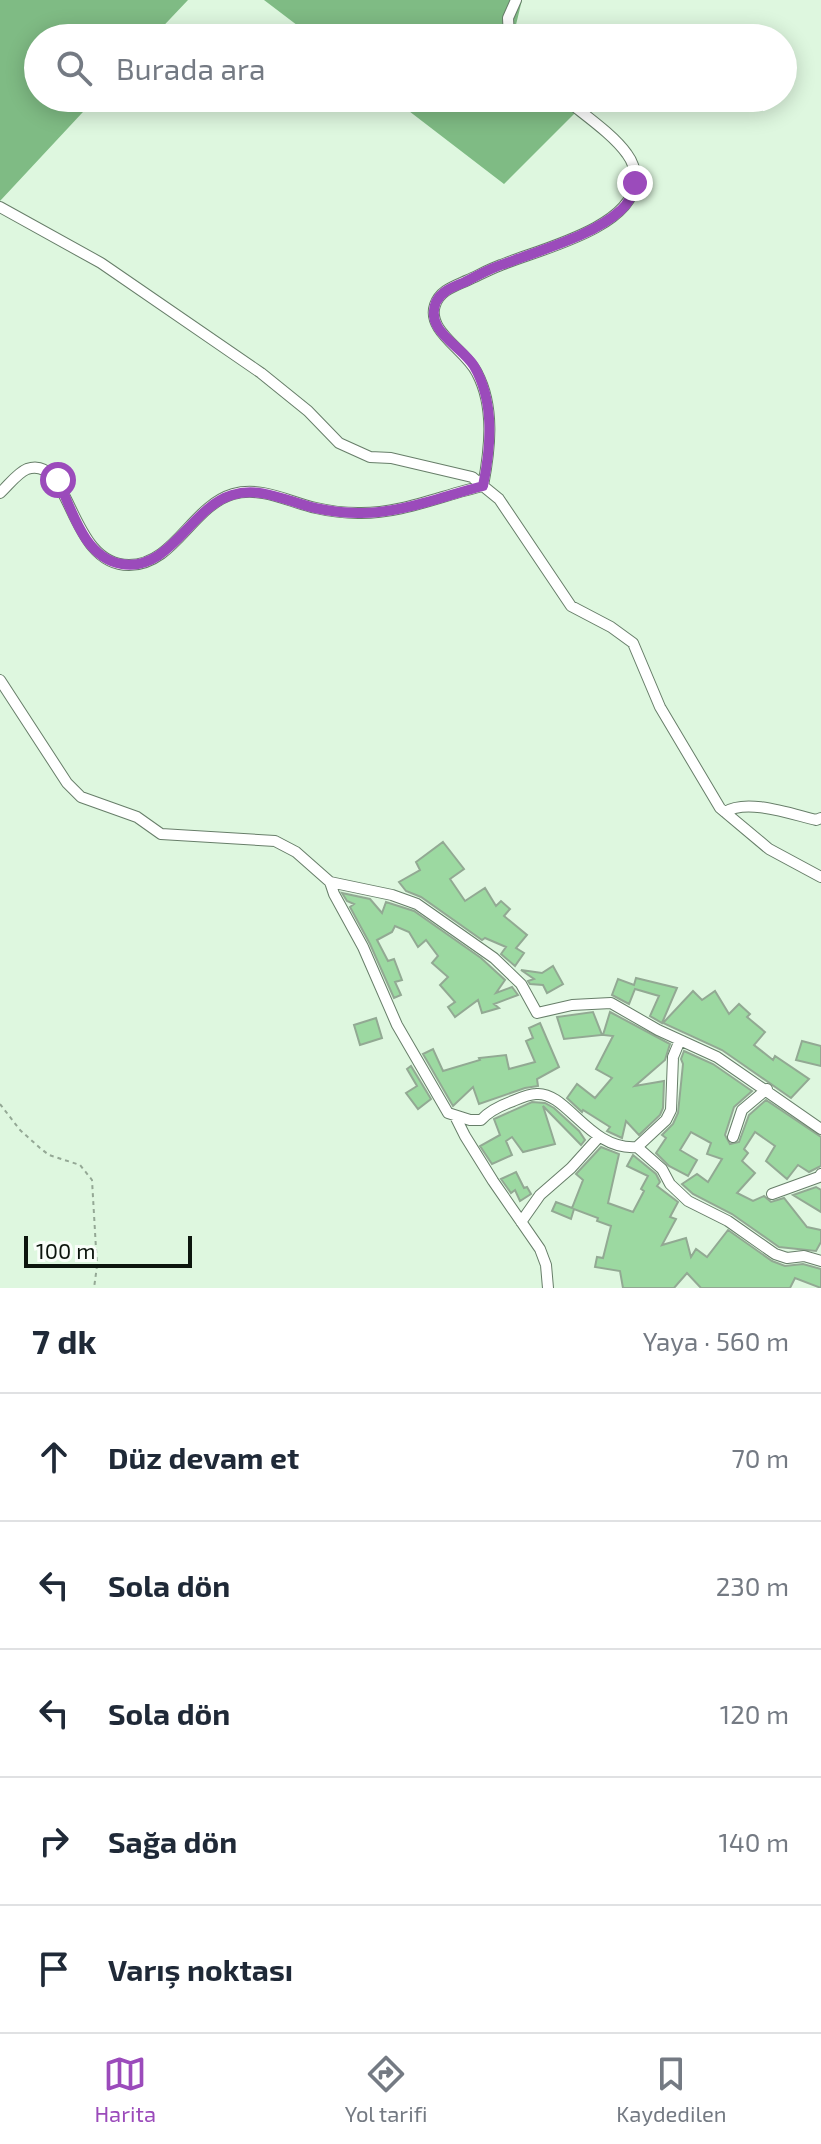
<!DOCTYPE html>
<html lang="tr">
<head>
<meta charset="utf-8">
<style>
  :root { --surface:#fff; --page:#f2f2f3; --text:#1f2937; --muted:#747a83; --line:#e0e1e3; --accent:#9b4bbb }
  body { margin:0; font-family:"Exo 2",sans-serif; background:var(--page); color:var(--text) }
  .scale { position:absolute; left:24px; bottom:20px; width:168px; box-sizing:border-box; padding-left:8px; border:4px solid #0c150d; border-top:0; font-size:22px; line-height:28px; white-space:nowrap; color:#0c150d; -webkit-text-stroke:6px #f9fef9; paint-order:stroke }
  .stop { position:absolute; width:24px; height:24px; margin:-18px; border:6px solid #9b4bbb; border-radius:50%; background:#fff }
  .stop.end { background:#9b4bbb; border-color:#fff; box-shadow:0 2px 8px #0008 }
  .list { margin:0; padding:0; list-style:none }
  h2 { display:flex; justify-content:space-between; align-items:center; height:104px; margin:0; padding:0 32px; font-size:34px }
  h2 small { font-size:26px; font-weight:400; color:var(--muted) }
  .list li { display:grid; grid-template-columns:52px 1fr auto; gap:24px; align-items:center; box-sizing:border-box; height:128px; padding:0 32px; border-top:2px solid var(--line) }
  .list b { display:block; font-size:30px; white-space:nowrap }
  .list em { font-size:26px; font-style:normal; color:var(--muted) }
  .icon { flex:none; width:44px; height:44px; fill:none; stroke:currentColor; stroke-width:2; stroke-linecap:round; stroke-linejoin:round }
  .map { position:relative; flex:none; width:821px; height:1288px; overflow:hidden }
  .search { position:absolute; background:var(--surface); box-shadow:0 4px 20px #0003; left:24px; right:24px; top:24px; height:88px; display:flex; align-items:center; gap:20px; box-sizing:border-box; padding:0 28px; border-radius:44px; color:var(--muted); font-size:30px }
  .sheet { height:744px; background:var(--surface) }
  nav { display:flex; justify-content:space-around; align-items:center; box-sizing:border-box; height:112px; border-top:2px solid var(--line); background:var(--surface); font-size:22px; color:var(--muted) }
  nav a { display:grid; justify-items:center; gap:4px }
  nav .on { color:var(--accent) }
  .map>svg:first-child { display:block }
</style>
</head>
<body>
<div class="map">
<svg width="821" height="1288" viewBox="0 0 821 1288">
  <rect width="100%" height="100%" fill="#def7df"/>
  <path fill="#7fbb84" d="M 0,0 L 188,0 L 152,38 L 38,38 L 38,98 L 96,98 L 0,201 Z
    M 264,0 L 522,0 L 514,33 L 519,38 L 314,38 Z
    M 392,98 L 576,98 L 583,105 L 504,184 Z"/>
  <path fill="#9cd9a1" stroke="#92a993" stroke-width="2" d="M 443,842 L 464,869 L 450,879 L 465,901 L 485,888 L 496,906 L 501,901 L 510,909 L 504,916 L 527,935 L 516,948 L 524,953 L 515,966 L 501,954 L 506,947 L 485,938 L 482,940 L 421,897 L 406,891 L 399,882 L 420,870 L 416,862 Z
    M 342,893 L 370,899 L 382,913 L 386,902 L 414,911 L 481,958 L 505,980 L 496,993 L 512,987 L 518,995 L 494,1004 L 499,1008 L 482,1013 L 478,1000 L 455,1017 L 448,1007 L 455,1002 L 440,985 L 448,977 L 432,963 L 438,956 L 426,940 L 418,947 L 409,932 L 395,926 L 392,932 L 377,940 L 388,961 L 394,959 L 402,980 L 395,982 L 401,995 L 394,998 L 370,944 L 350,907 L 354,904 L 347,901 Z
    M 553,966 L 563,984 L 547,993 L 543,985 L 530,984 L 528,981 L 534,979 L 521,970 L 542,973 Z
    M 636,978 L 677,988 L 662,1023 L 650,1016 L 659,996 L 635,989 L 629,1004 L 612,995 L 618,979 L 634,985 Z
    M 693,991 L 702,1000 L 715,991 L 729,1014 L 739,1004 L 750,1014 L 747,1017 L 765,1032 L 754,1045 L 773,1060 L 775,1056 L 809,1079 L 791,1098 L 722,1050 L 663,1023 Z
    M 593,1012 L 602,1035 L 564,1039 L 557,1017 Z
    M 610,1012 L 670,1044 L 665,1060 L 635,1086 L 664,1081 L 663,1108 L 660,1115 L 639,1135 L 626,1121 L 622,1138 L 607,1131 L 610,1127 L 583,1110 L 582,1112 L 567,1098 L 577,1084 L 595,1098 L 612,1078 L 596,1069 L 613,1036 L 603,1035 Z
    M 376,1018 L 382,1038 L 360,1045 L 354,1025 Z
    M 540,1023 L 559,1067 L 537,1079 L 538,1086 L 525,1088 L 479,1104 L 473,1087 L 453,1106 L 423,1054 L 433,1049 L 443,1071 L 480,1060 L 479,1058 L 506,1055 L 509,1069 L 535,1062 L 526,1041 L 533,1038 L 529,1028 Z
    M 802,1041 L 821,1046 L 821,1066 L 796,1060 Z
    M 684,1051 L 713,1064 L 752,1091 L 734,1107 L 725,1135 L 730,1144 L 739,1142 L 749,1115 L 766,1100 L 821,1137 L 821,1166 L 809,1172 L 798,1165 L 787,1179 L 766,1161 L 775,1146 L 755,1132 L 744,1149 L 748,1153 L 742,1161 L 755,1173 L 737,1193 L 753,1201 L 764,1196 L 771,1202 L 784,1198 L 807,1227 L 821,1230 L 821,1242 L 816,1251 L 779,1247 L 732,1214 L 693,1194 L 682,1184 L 697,1174 L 708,1182 L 722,1159 L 707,1154 L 711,1143 L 691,1132 L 680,1150 L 697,1160 L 688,1176 L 669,1166 L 656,1153 L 666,1138 L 662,1135 L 673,1124 L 678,1113 L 683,1064 L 681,1059 Z
    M 411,1066 L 431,1099 L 418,1109 L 406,1093 L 417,1086 L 407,1069 Z
    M 532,1102 L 545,1103 L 554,1108 L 579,1131 L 585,1140 L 581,1145 L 543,1106 L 555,1144 L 523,1152 L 512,1137 L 506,1141 L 512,1155 L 492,1164 L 480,1146 L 500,1135 L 494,1119 Z
    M 601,1147 L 619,1154 L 608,1203 L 633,1212 L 644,1191 L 641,1189 L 648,1176 L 627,1166 L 633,1155 L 656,1174 L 660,1182 L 657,1186 L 678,1202 L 670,1217 L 676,1219 L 662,1245 L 686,1238 L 691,1257 L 696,1249 L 707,1257 L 728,1230 L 772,1261 L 785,1266 L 803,1264 L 821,1269 L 821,1288 L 795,1278 L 790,1288 L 701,1288 L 687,1273 L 674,1288 L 623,1288 L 620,1271 L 595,1267 L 597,1257 L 603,1258 L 611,1226 L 597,1221 L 598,1218 L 574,1209 L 571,1219 L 552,1211 L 556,1202 L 572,1208 L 583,1180 L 576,1174 Z
    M 516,1172 L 524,1188 L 527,1187 L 531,1194 L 520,1201 L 515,1190 L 511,1193 L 501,1179 Z
    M 816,1187 L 821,1190 L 821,1212 L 793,1195 Z"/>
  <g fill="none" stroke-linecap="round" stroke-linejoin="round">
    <g stroke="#677e69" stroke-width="12">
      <path id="street" d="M 509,38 L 508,18 L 516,0
        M 0,207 L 101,263 L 261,373 L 308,411 L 339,443 L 370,457 L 391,458 L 472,477 L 499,499 L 571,606 L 611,627 L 633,643 L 660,707 L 720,808 L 769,849 L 821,877
        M 0,493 C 8,486 17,473 27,469 C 72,454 68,565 129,565 C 174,565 192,506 233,494 C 262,486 289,502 316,508 C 329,511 345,513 358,513 C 401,514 442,495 483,486 C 490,449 495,407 477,373 C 466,350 426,331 435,305 C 440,290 455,286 468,280 C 479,275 490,269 501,265 C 537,250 630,229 635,183 C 636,173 633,162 627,154 C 613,134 583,114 564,98
        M 0,680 L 67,783 L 81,797 L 137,817 L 161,834 L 275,841 L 296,852 L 330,882 L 392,895 L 417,904 L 494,958 L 521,984 L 537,1013 L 572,1005 L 611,1003 L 658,1030 L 717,1057 L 821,1129
        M 725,812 C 747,798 791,814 816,820 L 821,818
        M 330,882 L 334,894 L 363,947 L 397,1025 L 448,1113 L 470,1120 L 481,1120 C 489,1111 502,1105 513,1101 C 520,1098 529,1094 536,1094 C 567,1091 589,1151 637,1147 L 662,1169 L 670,1184 L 688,1201 L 728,1221 L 775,1254 L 787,1258 L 804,1256 L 821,1261
        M 455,1116 L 465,1136 L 493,1181 L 540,1249 L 546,1265 L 548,1288
        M 733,1137 L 742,1110 L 767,1089
        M 637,1147 L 666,1120 L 671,1110 L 673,1057 L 680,1040
        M 772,1194 L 819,1177 L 821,1174
        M 521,1222 L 540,1195 L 571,1168 L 599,1137"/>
    </g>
    <path stroke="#94a895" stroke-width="2" stroke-dasharray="4 4" stroke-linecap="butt" d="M 0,1104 L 20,1130 L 40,1148 L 49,1155 L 80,1165 L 92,1180 L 97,1266 L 94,1288"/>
    <use href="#street" stroke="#fff" stroke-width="10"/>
  </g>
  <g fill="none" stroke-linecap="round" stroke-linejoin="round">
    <path stroke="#9b4bbb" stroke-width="10" d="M 58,480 C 72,510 84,558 122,564 C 170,572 191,507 232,495 C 261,486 288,502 315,508 C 329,511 344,513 358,513 C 400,514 443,496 483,486 C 491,447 495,402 474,366 C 462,346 424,331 436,302 C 442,290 454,287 465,282 C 478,275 491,268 504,264 C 540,250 593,236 621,210 C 629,203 633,194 635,183"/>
  </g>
</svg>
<div class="scale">100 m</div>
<div class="stop" style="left:58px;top:480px"></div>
<div class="stop end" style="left:635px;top:183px"></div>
<div class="search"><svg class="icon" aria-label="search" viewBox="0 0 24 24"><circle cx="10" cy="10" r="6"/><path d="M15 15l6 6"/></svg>Burada ara</div>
</div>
<section class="sheet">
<h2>7 dk<small>Yaya · 560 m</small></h2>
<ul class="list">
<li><svg class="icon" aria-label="ahead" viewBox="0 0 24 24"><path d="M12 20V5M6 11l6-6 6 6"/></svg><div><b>Düz devam et</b></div><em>70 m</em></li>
<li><svg class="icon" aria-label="left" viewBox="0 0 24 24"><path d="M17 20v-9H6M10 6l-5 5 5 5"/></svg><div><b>Sola dön</b></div><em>230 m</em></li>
<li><svg class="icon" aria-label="left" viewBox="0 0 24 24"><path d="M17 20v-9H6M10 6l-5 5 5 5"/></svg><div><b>Sola dön</b></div><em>120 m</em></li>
<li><svg class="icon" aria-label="right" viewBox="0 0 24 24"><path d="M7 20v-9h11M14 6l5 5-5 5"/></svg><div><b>Sağa dön</b></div><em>140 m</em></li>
<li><svg class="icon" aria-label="arrive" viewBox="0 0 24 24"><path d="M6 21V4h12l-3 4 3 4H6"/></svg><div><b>Varış noktası</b></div></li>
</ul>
</section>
<nav>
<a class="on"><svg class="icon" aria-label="map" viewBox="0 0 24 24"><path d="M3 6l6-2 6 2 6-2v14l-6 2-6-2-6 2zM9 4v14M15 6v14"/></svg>Harita</a>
<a><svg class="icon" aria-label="directions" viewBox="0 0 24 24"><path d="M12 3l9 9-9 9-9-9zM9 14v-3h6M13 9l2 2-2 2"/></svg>Yol tarifi</a>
<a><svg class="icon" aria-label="saved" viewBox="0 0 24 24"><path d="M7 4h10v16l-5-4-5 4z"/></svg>Kaydedilen</a>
</nav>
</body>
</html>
